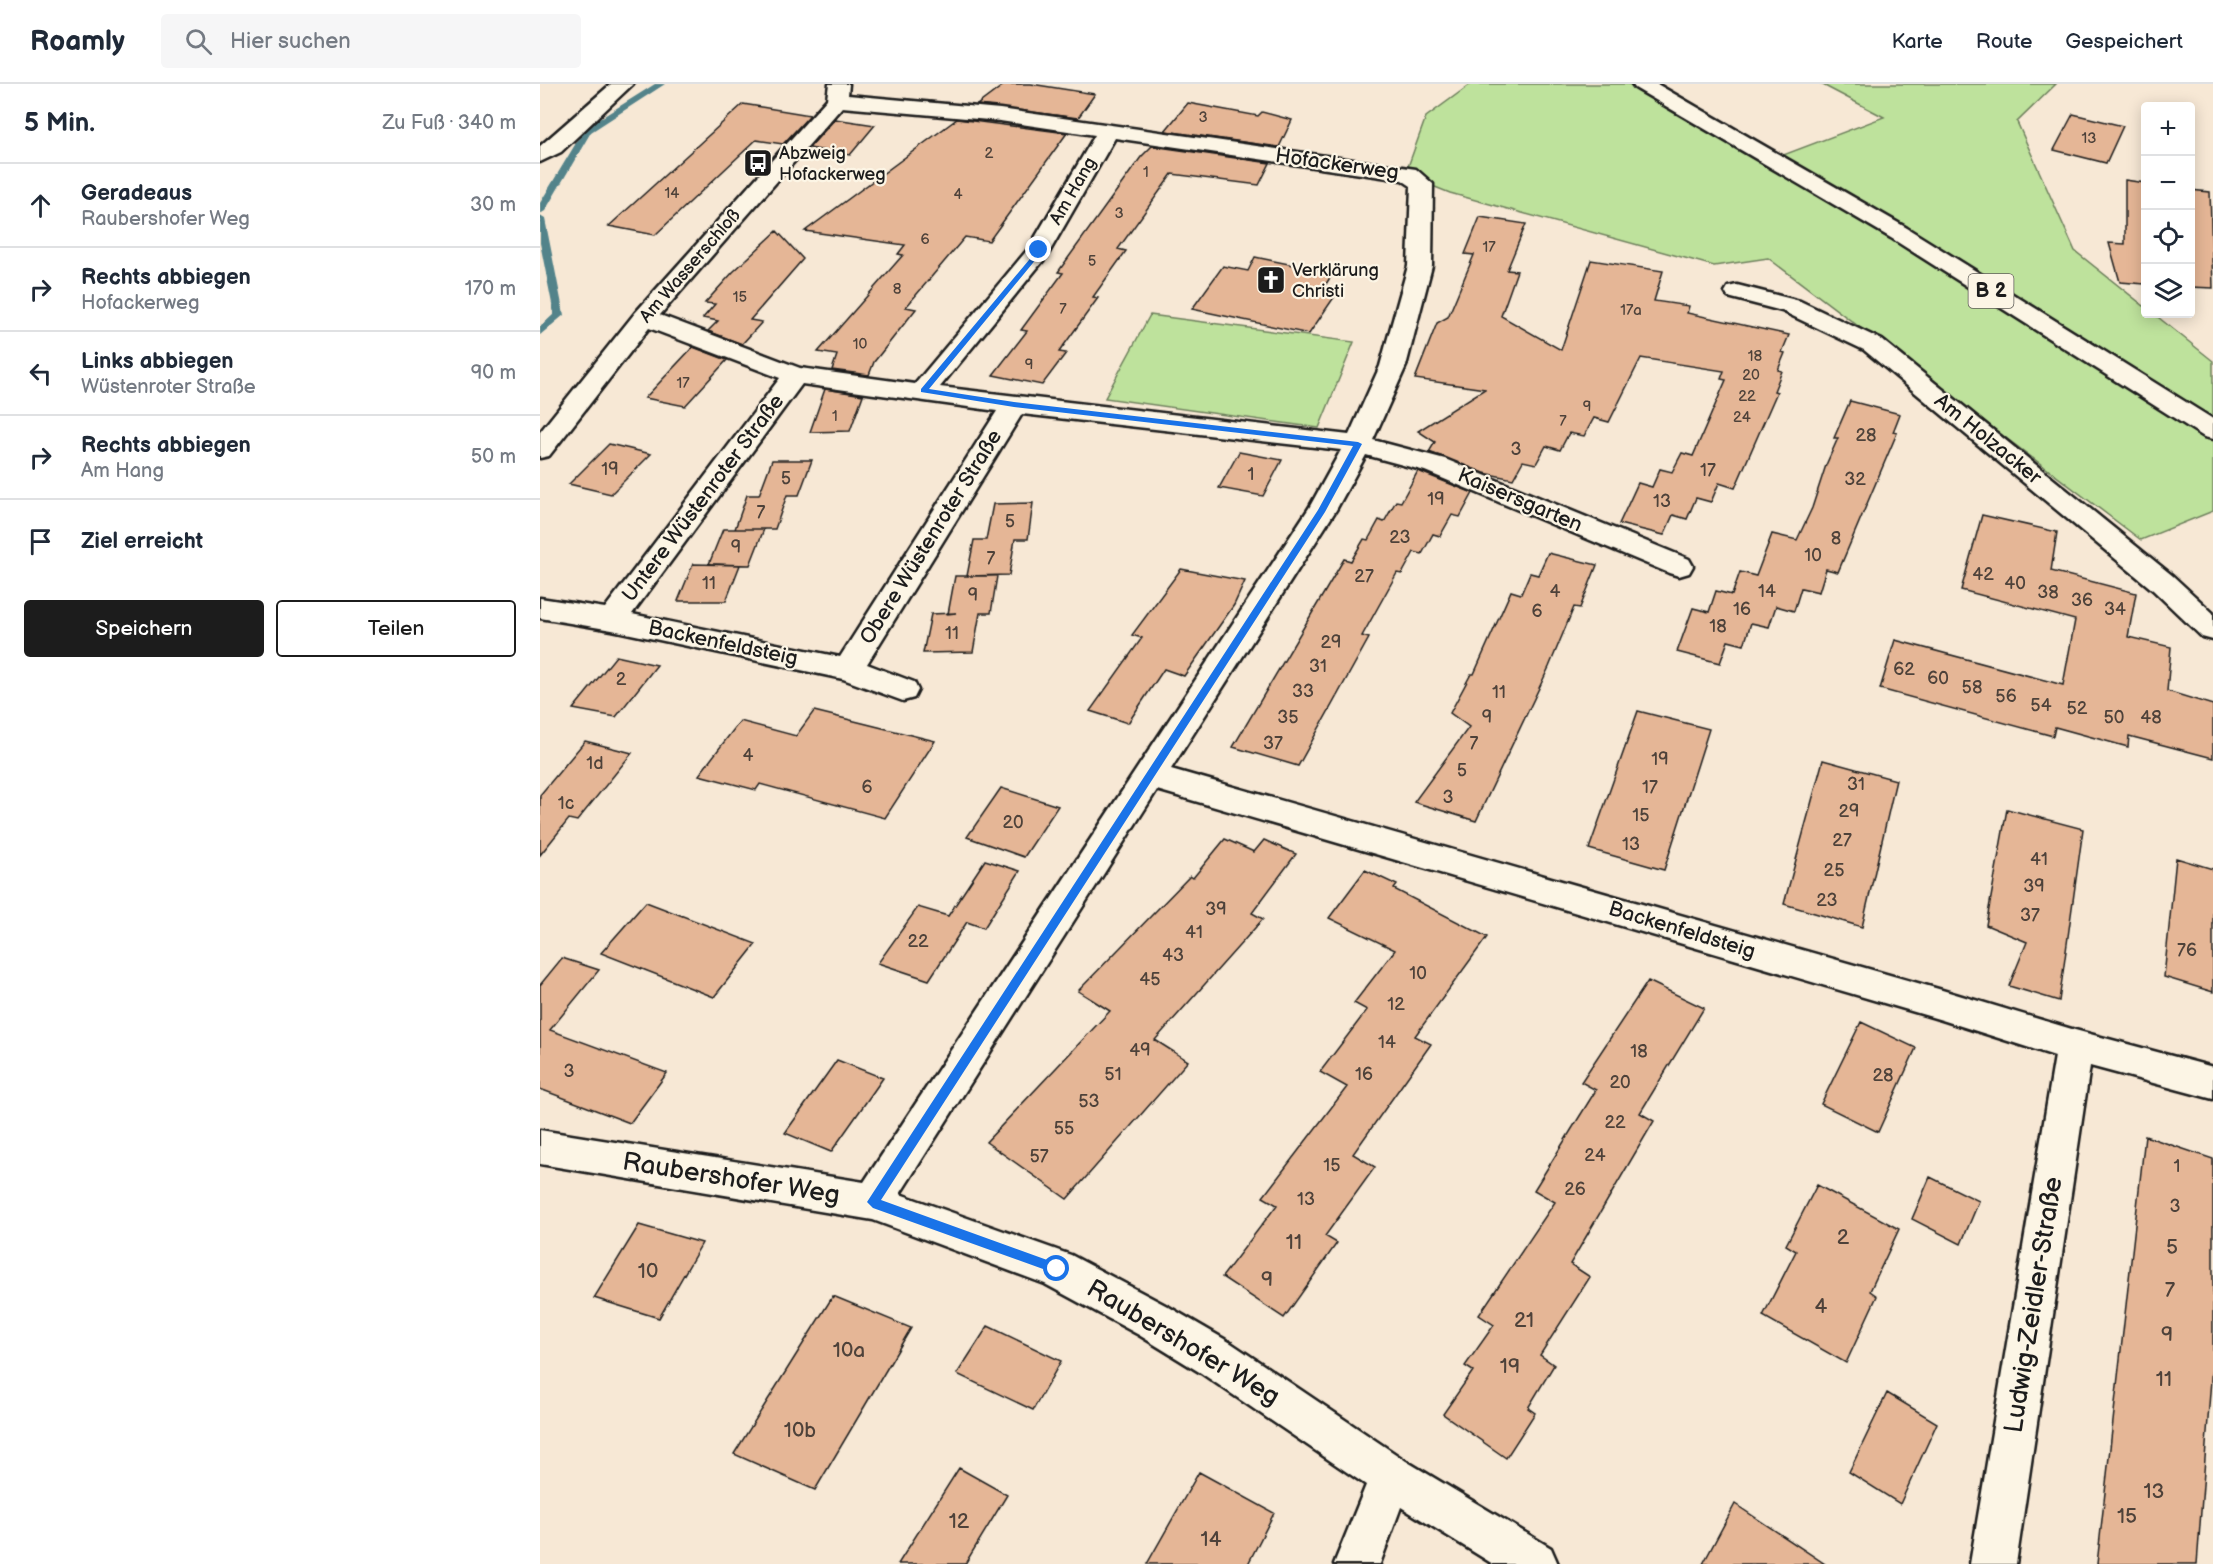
<!DOCTYPE html>
<html lang="de">
<head>
<meta charset="utf-8">
<style>
  :root { --surface:#fff; --page:#f6f6f7; --text:#1f2937; --muted:#747a83; --line:#e0e1e3; --accent:#1c1c1c }
  body { margin:0; font-family:"Balsamiq Sans",sans-serif; background:var(--page); color:var(--text) }
  .controls { position:absolute; right:18px; top:18px; display:grid; overflow:hidden; border-radius:6px; box-shadow:0 3px 15px #0003 }
  .controls button { width:54px; height:54px; display:grid; place-items:center; padding:0; border:0; border-bottom:2px solid var(--line); background:var(--surface); color:var(--text); font:30px sans-serif }
  .stop { position:absolute; width:18px; height:18px; margin:-14px; border:4px solid #1a73e8; border-radius:50%; background:#fff }
  .stop.end { background:#1a73e8; border-color:#fff; box-shadow:0 2px 6px #0008 }
  .list { margin:0; padding:0; list-style:none }
  h2 { display:flex; justify-content:space-between; align-items:center; height:78px; margin:0; padding:0 24px; font-size:26px }
  h2 small { font-size:20px; font-weight:400; color:var(--muted) }
  .list li { display:grid; grid-template-columns:39px 1fr auto; gap:18px; align-items:center; box-sizing:border-box; height:84px; padding:0 24px; border-top:2px solid var(--line) }
  .list b { display:block; font-size:22px; white-space:nowrap }
  .list p { margin:0; font-size:20px; white-space:nowrap; color:var(--muted) }
  .list em { font-size:20px; font-style:normal; color:var(--muted) }
  .actions { display:flex; gap:12px; padding:18px 24px }
  .actions a { flex:1; padding:14px 0; border:2px solid var(--accent); border-radius:6px; text-align:center; font-size:21px; color:var(--accent) }
  .actions .main { background:var(--accent); color:#fff }
  .icon { flex:none; width:33px; height:33px; fill:none; stroke:currentColor; stroke-width:2; stroke-linecap:round; stroke-linejoin:round }
  .map { position:relative; flex:none; width:1673px; height:1480px; overflow:hidden }
  header { display:flex; align-items:center; gap:36px; box-sizing:border-box; height:84px; padding:0 30px; background:var(--surface); border-bottom:2px solid var(--line) }
  header strong { font-size:28px }
  nav { display:flex; gap:33px; margin-inline-start:auto; font-size:21px }
  .search { width:420px; height:54px; background:var(--page); display:flex; align-items:center; gap:15px; box-sizing:border-box; padding:0 21px; border-radius:6px; color:var(--muted); font-size:22px }
  main { display:flex }
  aside { flex:1; background:var(--surface) }
  .map>svg:first-child { display:block }
</style>
</head>
<body>
<header>
<strong>Roamly</strong>
<div class="search"><svg class="icon" aria-label="search" viewBox="0 0 24 24"><circle cx="10" cy="10" r="6"/><path d="M15 15l6 6"/></svg>Hier suchen</div>
<nav><a>Karte</a><a>Route</a><a>Gespeichert</a></nav>
</header>
<main>
<aside>
<h2>5 Min.<small>Zu Fuß · 340 m</small></h2>
<ul class="list">
<li><svg class="icon" aria-label="ahead" viewBox="0 0 24 24"><path d="M12 20V5M6 11l6-6 6 6"/></svg><div><b>Geradeaus</b><p>Raubershofer Weg</p></div><em>30 m</em></li>
<li><svg class="icon" aria-label="right" viewBox="0 0 24 24"><path d="M7 20v-9h11M14 6l5 5-5 5"/></svg><div><b>Rechts abbiegen</b><p>Hofackerweg</p></div><em>170 m</em></li>
<li><svg class="icon" aria-label="left" viewBox="0 0 24 24"><path d="M17 20v-9H6M10 6l-5 5 5 5"/></svg><div><b>Links abbiegen</b><p>Wüstenroter Straße</p></div><em>90 m</em></li>
<li><svg class="icon" aria-label="right" viewBox="0 0 24 24"><path d="M7 20v-9h11M14 6l5 5-5 5"/></svg><div><b>Rechts abbiegen</b><p>Am Hang</p></div><em>50 m</em></li>
<li><svg class="icon" aria-label="arrive" viewBox="0 0 24 24"><path d="M6 21V4h12l-3 4 3 4H6"/></svg><div><b>Ziel erreicht</b></div></li>
</ul>
<div class="actions"><a class="main">Speichern</a><a>Teilen</a></div>
</aside>
<div class="map">
<svg width="1673" height="1480" viewBox="0 0 1673 1480">
  <rect width="100%" height="100%" fill="#f7e8d5"/>
  <filter id="ink" filterUnits="userSpaceOnUse"><feTurbulence type="fractalNoise" baseFrequency=".0167" numOctaves="2"/><feDisplacementMap in="SourceGraphic" scale="12" xChannelSelector="R" yChannelSelector="G"/><feConvolveMatrix kernelMatrix="1 2 1 2 8 2 1 2 1" color-interpolation-filters="sRGB"/></filter>
  <g filter="url(#ink)">
    <path fill="#bee29c" stroke="#6d7f5c" stroke-width="1.5" d="M 931,0 L 1100,0 L 1241,72 L 1344,33 L 1281,0 L 1516,0 L 1477,38 L 1535,167 L 1605,223 L 1606,230 L 1614,230 L 1673,277 L 1673,427 L 1601,456 L 1228,174 L 1174,182 L 910,109 L 865,91 L 886,33 Z
      M 610,231 L 814,258 L 779,344 L 565,314 Z"/>
    <g fill="none" stroke-linecap="round" stroke-linejoin="round">
      <path fill="#53838a" fill-rule="evenodd" d="M 115,0 L 125,0 L 51,48 L 5,127 L 0,130 L 0,119 L 45,44 Z
        M 0,132 L 5,135 L 24,231 L 0,251 L 0,243 L 14,230 L 0,159 Z"/>
    </g>
    <path fill="#e5b696" stroke="#1c1c1c" stroke-width="1.5" d="M 465,0 L 491,0 L 555,10 L 538,34 L 437,21 Z
      M 648,19 L 718,32 L 722,28 L 752,36 L 739,63 L 625,47 Z
      M 203,20 L 270,31 L 243,60 L 216,56 L 115,151 L 69,142 Z
      M 1533,30 L 1583,42 L 1566,79 L 1514,66 Z
      M 295,35 L 335,41 L 310,71 L 269,64 Z
      M 417,35 L 527,49 L 449,157 L 425,153 L 366,223 L 376,225 L 334,278 L 329,291 L 292,286 L 297,271 L 278,268 L 363,171 L 358,170 L 365,161 L 265,147 Z
      M 612,62 L 730,79 L 719,101 L 632,90 L 578,165 L 586,167 L 553,213 L 558,214 L 519,268 L 526,269 L 502,301 L 453,291 L 487,247 L 481,246 L 523,189 L 518,188 L 601,73 Z
      M 1585,96 L 1605,99 L 1605,200 L 1580,198 L 1569,159 L 1585,160 Z
      M 1650,106 L 1670,108 L 1673,204 L 1650,203 Z
      M 940,133 L 986,140 L 967,186 L 977,187 L 961,232 L 1021,266 L 1051,176 L 1123,187 L 1114,217 L 1149,222 L 1147,229 L 1249,251 L 1242,268 L 1245,269 L 1238,286 L 1242,287 L 1234,307 L 1237,308 L 1195,404 L 1179,399 L 1171,418 L 1156,414 L 1147,435 L 1133,431 L 1124,451 L 1079,440 L 1098,399 L 1112,403 L 1120,385 L 1132,388 L 1142,369 L 1153,372 L 1186,296 L 1181,295 L 1184,287 L 1101,274 L 1069,338 L 1054,334 L 1044,352 L 1029,349 L 1020,366 L 1006,362 L 996,380 L 983,377 L 973,395 L 944,389 L 889,368 L 895,358 L 878,347 L 945,305 L 875,295 L 897,239 L 908,233 L 934,171 L 925,170 Z
      M 237,147 L 263,175 L 210,236 L 222,238 L 202,260 L 168,247 L 178,237 L 163,234 L 175,220 L 165,219 L 193,188 Z
      M 715,173 L 793,189 L 784,203 L 799,206 L 769,250 L 652,225 L 683,182 L 708,187 Z
      M 153,263 L 187,276 L 145,322 L 105,314 Z
      M 285,305 L 323,311 L 310,347 L 270,348 Z
      M 1310,317 L 1360,330 L 1353,348 L 1357,349 L 1298,488 L 1286,485 L 1279,508 L 1261,504 L 1254,527 L 1236,522 L 1229,543 L 1211,539 L 1204,561 L 1188,557 L 1180,579 L 1137,568 L 1153,524 L 1169,528 L 1176,507 L 1192,511 L 1200,488 L 1216,492 L 1232,450 L 1257,456 L 1272,424 L 1286,381 L 1298,354 L 1294,354 Z
      M 69,360 L 111,370 L 71,410 L 29,400 Z
      M 699,368 L 742,376 L 723,412 L 679,404 Z
      M 232,376 L 272,376 L 259,411 L 247,411 L 235,445 L 195,445 L 207,411 L 219,411 Z
      M 878,387 L 933,409 L 920,433 L 912,431 L 900,452 L 893,450 L 882,470 L 874,468 L 862,490 L 857,489 L 822,552 L 829,554 L 758,682 L 693,663 L 804,475 L 811,477 L 824,455 L 828,456 L 839,436 L 844,438 L 856,417 L 861,418 Z
      M 493,419 L 488,455 L 475,455 L 469,491 L 427,492 L 434,456 L 446,456 L 453,420 Z
      M 1442,431 L 1517,448 L 1511,487 L 1596,509 L 1588,553 L 1631,563 L 1627,607 L 1673,621 L 1673,674 L 1589,652 L 1588,663 L 1515,643 L 1513,652 L 1340,605 L 1355,556 L 1523,601 L 1535,536 L 1421,506 Z
      M 183,445 L 224,445 L 210,481 L 169,480 Z
      M 1008,469 L 1057,481 L 1040,524 L 1034,523 L 1009,583 L 936,737 L 874,718 L 929,643 L 910,629 L 931,590 L 934,590 L 971,507 L 981,510 L 990,489 L 998,491 Z
      M 153,480 L 200,481 L 186,517 L 138,517 Z
      M 641,485 L 705,497 L 694,521 L 644,592 L 624,585 L 588,639 L 550,627 L 602,554 L 592,551 Z
      M 415,492 L 457,492 L 451,529 L 440,529 L 433,568 L 383,569 L 391,530 L 416,529 L 408,530 Z
      M 76,572 L 117,581 L 76,633 L 33,625 Z
      M 274,627 L 395,657 L 345,734 L 220,700 L 216,706 L 159,691 L 200,637 L 256,652 Z
      M 1098,627 L 1169,645 L 1124,786 L 1049,765 Z
      M 45,657 L 92,669 L 37,737 L 29,735 L 0,771 L 0,711 Z
      M 1283,676 L 1356,696 L 1322,843 L 1244,820 Z
      M 461,704 L 518,722 L 484,773 L 427,753 Z
      M 1467,725 L 1543,745 L 1519,917 L 1469,902 L 1487,858 L 1446,841 Z
      M 685,755 L 714,768 L 724,756 L 756,770 L 712,829 L 723,835 L 615,956 L 648,977 L 527,1115 L 446,1058 L 570,927 L 538,907 L 650,792 L 653,794 Z
      M 1636,774 L 1673,785 L 1673,908 L 1624,893 Z
      M 445,776 L 480,787 L 444,844 L 427,838 L 389,896 L 338,879 L 378,823 L 408,832 Z
      M 825,786 L 857,801 L 854,805 L 947,853 L 875,952 L 891,960 L 813,1070 L 835,1083 L 785,1152 L 797,1159 L 744,1234 L 682,1193 L 737,1121 L 723,1113 L 807,1003 L 780,988 L 827,926 L 814,919 L 855,866 L 789,834 Z
      M 106,818 L 216,860 L 174,913 L 61,869 Z
      M 22,874 L 59,886 L 10,946 L 127,989 L 90,1039 L 0,1005 L 0,901 Z
      M 1108,897 L 1164,924 L 1100,1029 L 1114,1037 L 1030,1180 L 1050,1193 L 1000,1271 L 1014,1281 L 988,1324 L 995,1329 L 966,1374 L 903,1330 L 933,1287 L 925,1282 L 954,1241 L 939,1231 L 1015,1118 L 994,1106 L 1056,1006 L 1041,998 Z
      M 1321,938 L 1376,964 L 1338,1048 L 1281,1020 Z
      M 297,976 L 343,994 L 291,1068 L 245,1049 Z
      M 1605,1052 L 1673,1075 L 1673,1269 L 1657,1480 L 1557,1480 Z
      M 1390,1093 L 1439,1117 L 1421,1160 L 1372,1135 Z
      M 1277,1101 L 1359,1145 L 1330,1207 L 1337,1212 L 1306,1279 L 1223,1232 L 1256,1167 L 1246,1161 Z
      M 99,1141 L 162,1159 L 119,1234 L 54,1214 Z
      M 293,1212 L 371,1244 L 275,1406 L 194,1370 Z
      M 448,1242 L 521,1277 L 493,1326 L 417,1290 Z
      M 1347,1309 L 1397,1339 L 1360,1420 L 1309,1388 Z
      M 419,1384 L 467,1411 L 425,1480 L 358,1480 Z
      M 659,1388 L 734,1429 L 708,1480 L 607,1480 Z
      M 1195,1420 L 1285,1480 L 1163,1480 Z"/>
    <g fill="none" stroke-linecap="round" stroke-linejoin="round">
      <g stroke="#1c1c1c" stroke-width="5">
        <path id="minor" d="M 71,0 L 93,0 L 21,68 L 0,78 L 0,62 Z
          M 289,0 L 309,0 L 308,11 L 460,25 L 876,85 L 893,100 L 892,182 L 866,282 L 833,356 L 905,375 L 1149,475 L 1153,482 L 1149,489 L 1139,492 L 1129,489 L 885,387 L 826,371 L 796,426 L 631,685 L 1402,906 L 1535,946 L 1673,983 L 1673,1015 L 1550,982 L 1476,1480 L 1430,1480 L 1515,972 L 1402,936 L 617,706 L 360,1110 L 531,1171 L 629,1223 L 691,1259 L 866,1377 L 1011,1464 L 1018,1480 L 953,1480 L 861,1423 L 840,1480 L 794,1480 L 826,1401 L 661,1289 L 599,1251 L 505,1200 L 333,1136 L 0,1080 L 0,1046 L 324,1098 L 769,424 L 801,366 L 482,330 L 327,580 L 374,598 L 378,606 L 374,614 L 363,617 L 303,595 L 72,546 L 0,534 L 0,514 L 65,524 L 240,294 L 109,244 L 9,372 L 0,374 L 0,348 L 95,229 L 287,15 ZM 302,23 L 460,37 L 555,51 L 489,164 L 375,300 L 260,284 L 120,231 ZM 575,54 L 862,96 L 871,102 L 868,182 L 840,282 L 809,351 L 400,303 L 507,172 ZM 262,300 L 457,327 L 300,573 L 92,530 Z
          M 1197,201 L 1260,217 L 1342,256 L 1633,492 L 1673,529 L 1673,556 L 1662,553 L 1613,506 L 1324,266 L 1242,227 L 1188,213 L 1185,208 L 1188,203 Z"/>
      </g>
      <g stroke="#1c1c1c" stroke-width="5">
        <path id="major" d="M 1092,0 L 1117,0 L 1367,144 L 1673,335 L 1673,355 L 1664,353 L 1351,154 L 1095,4 Z"/>
      </g>
      <use href="#minor" fill="#fcf5e5" fill-rule="evenodd"/>
      <use href="#major" fill="#fcf5e5" fill-rule="evenodd"/>
    </g>
  </g>
  <path fill="#1a73e8" d="M 499,164 L 502,168 L 389,305 L 474,318 L 818,358 L 822,360 L 785,428 L 341,1116 L 521,1181 L 523,1185 L 517,1190 L 333,1124 L 327,1118 L 778,426 L 813,362 L 474,323 L 381,308 L 381,305 Z"/>
  <defs>
    <g id="bus-square" transform="scale(1.5)"><rect x="-9" y="-9" width="18" height="18" rx="4" fill="#1c1c1c" stroke="#fcf5e5"/><path d="M-5-6H5V4H4V6H2V4H-2V6H-4V4H-5ZM-3.5-4V0h7V-4ZM-3.5 1.2v1.5H-2V1.2ZM2 1.2v1.5H3.5V1.2Z" fill="#fff"/></g>
    <g id="church-square" transform="scale(1.5)"><rect x="-9" y="-9" width="18" height="18" rx="4" fill="#1c1c1c" stroke="#fcf5e5"/><path d="M-1.2-6h2.4v3.5h3.3v2.4h-3.3V6h-2.4V-.1h-3.3v-2.4h3.3Z" fill="#fff"/></g>
  </defs>
  <g fill-rule="evenodd">
    <use href="#bus-square" x="218" y="79"/>
    <use href="#church-square" x="731" y="196"/>
  </g>
  <g text-anchor="middle" dominant-baseline="central" stroke-width="4.5" stroke-linejoin="round" paint-order="stroke">
    <g font-size="15" fill="#4e423a">
      <text x="663" y="33">3</text>
      <text x="1549" y="54">13</text>
      <text x="449" y="69">2</text>
      <text x="606" y="88">1</text>
      <text x="132" y="109">14</text>
      <text x="418" y="110">4</text>
      <text x="579" y="129">3</text>
      <text x="385" y="155">6</text>
      <text x="949" y="163">17</text>
      <text x="552" y="177">5</text>
      <text x="357" y="205">8</text>
      <text x="200" y="213">15</text>
      <text x="523" y="225">7</text>
      <text x="1091" y="226">17a</text>
      <text x="320" y="260">10</text>
      <text x="1215" y="272">18</text>
      <text x="489" y="280">9</text>
      <text x="1211" y="291">20</text>
      <text x="143" y="299">17</text>
      <text x="1207" y="312">22</text>
      <text x="1047" y="322">9</text>
      <text x="295" y="332">1</text>
      <text x="1202" y="333">24</text>
      <text x="1023" y="337">7</text>
    </g>
    <g font-size="18" fill="#1c1c1c" stroke="#fcf5e5" text-anchor="start">
      <text x="239" y="69">Abzweig<tspan x="239" dy="21">Hofackerweg</tspan></text>
      <text x="752" y="186">Verklärung<tspan x="752" dy="21">Christi</tspan></text>
    </g>
    <g font-size="18" fill="#1c1c1c" stroke="#fcf5e5">
      <text transform="translate(533 107) rotate(-60)">Am Hang</text>
      <text transform="translate(150 182) rotate(-49)">Am Wasserschloß</text>
    </g>
    <g font-size="18" fill="#4e423a">
      <text x="1326" y="351">28</text>
      <text x="976" y="365">3</text>
      <text x="70" y="385">19</text>
      <text x="1168" y="386">17</text>
      <text x="711" y="390">1</text>
      <text x="246" y="394">5</text>
      <text x="1315" y="395">32</text>
      <text x="896" y="415">19</text>
      <text x="1122" y="417">13</text>
      <text x="221" y="428">7</text>
      <text x="470" y="437">5</text>
      <text x="860" y="453">23</text>
      <text x="1296" y="454">8</text>
      <text x="196" y="463">9</text>
      <text x="1273" y="471">10</text>
      <text x="451" y="474">7</text>
      <text x="1443" y="490">42</text>
      <text x="824" y="492">27</text>
      <text x="169" y="499">11</text>
      <text x="1475" y="499">40</text>
      <text x="1015" y="507">4</text>
      <text x="1227" y="507">14</text>
      <text x="1508" y="508">38</text>
      <text x="433" y="511">9</text>
      <text x="1542" y="516">36</text>
      <text x="1202" y="525">16</text>
      <text x="1575" y="525">34</text>
      <text x="997" y="527">6</text>
      <text x="1178" y="542">18</text>
      <text x="412" y="549">11</text>
      <text x="791" y="558">29</text>
      <text x="778" y="582">31</text>
      <text x="1364" y="585">62</text>
      <text x="1398" y="594">60</text>
      <text x="81" y="595">2</text>
      <text x="1432" y="603">58</text>
      <text x="763" y="607">33</text>
      <text x="959" y="608">11</text>
      <text x="1466" y="612">56</text>
      <text x="1501" y="621">54</text>
      <text x="1537" y="624">52</text>
      <text x="748" y="633">35</text>
      <text x="947" y="633">9</text>
      <text x="1574" y="633">50</text>
      <text x="1611" y="633">48</text>
      <text x="733" y="659">37</text>
      <text x="934" y="659">7</text>
      <text x="208" y="671">4</text>
      <text x="1120" y="675">19</text>
      <text x="55" y="679">1d</text>
      <text x="922" y="686">5</text>
      <text x="1316" y="700">31</text>
      <text x="327" y="703">6</text>
      <text x="1110" y="703">17</text>
      <text x="908" y="713">3</text>
      <text x="26" y="719">1c</text>
      <text x="1309" y="727">29</text>
      <text x="1101" y="731">15</text>
      <text x="473" y="738">20</text>
      <text x="1302" y="756">27</text>
      <text x="1091" y="760">13</text>
      <text x="1499" y="775">41</text>
      <text x="1294" y="786">25</text>
      <text x="1494" y="802">39</text>
      <text x="1287" y="816">23</text>
      <text x="676" y="825">39</text>
      <text x="1490" y="831">37</text>
      <text x="654" y="848">41</text>
      <text x="378" y="857">22</text>
      <text x="1647" y="866">76</text>
      <text x="633" y="871">43</text>
      <text x="878" y="889">10</text>
      <text x="610" y="895">45</text>
      <text x="856" y="920">12</text>
      <text x="847" y="958">14</text>
      <text x="600" y="966">49</text>
      <text x="1099" y="967">18</text>
      <text x="29" y="987">3</text>
      <text x="573" y="990">51</text>
      <text x="824" y="990">16</text>
      <text x="1343" y="991">28</text>
      <text x="1080" y="998">20</text>
      <text x="549" y="1017">53</text>
      <text x="1075" y="1038">22</text>
      <text x="524" y="1044">55</text>
      <text x="1055" y="1071">24</text>
      <text x="499" y="1072">57</text>
      <text x="792" y="1081">15</text>
      <text x="1637" y="1082">1</text>
      <text x="1035" y="1105">26</text>
      <text x="766" y="1115">13</text>
      <text x="1635" y="1122">3</text>
    </g>
    <rect fill="#fcf5e5" stroke="#5f5d58" stroke-width="1.5" x="1428.5" y="190" width="45" height="34" rx="4.5"/>
    <g font-size="20" font-weight="bold" fill="#1c1c1c">
      <text x="1451" y="207">B 2</text>
    </g>
    <g font-size="21" fill="#1c1c1c" stroke="#fcf5e5">
      <text transform="translate(797 80) rotate(8)">Hofackerweg</text>
      <text transform="translate(1448 355) rotate(39)">Am Holzacker</text>
      <text transform="translate(163 414) rotate(-53)">Untere Wüstenroter Straße</text>
      <text transform="translate(980 416) rotate(23)">Kaisersgarten</text>
      <text transform="translate(391 453) rotate(-58)">Obere Wüstenroter Straße</text>
      <text transform="translate(183 559) rotate(12)">Backenfeldsteig</text>
      <text transform="translate(1142 846) rotate(17)">Backenfeldsteig</text>
    </g>
    <g font-size="21" fill="#4e423a">
      <text x="1303" y="1153">2</text>
      <text x="754" y="1158">11</text>
      <text x="1632" y="1163">5</text>
      <text x="108" y="1187">10</text>
      <text x="727" y="1195">9</text>
      <text x="1630" y="1206">7</text>
      <text x="1281" y="1222">4</text>
      <text x="984" y="1236">21</text>
      <text x="1627" y="1250">9</text>
      <text x="309" y="1266">10a</text>
      <text x="970" y="1282">19</text>
      <text x="1624" y="1295">11</text>
      <text x="260" y="1346">10b</text>
      <text x="1614" y="1407">13</text>
      <text x="1587" y="1432">15</text>
      <text x="419" y="1437">12</text>
      <text x="671" y="1455">14</text>
    </g>
    <g font-size="26" fill="#1c1c1c" stroke="#fcf5e5">
      <text transform="translate(191 1095) rotate(9)">Raubershofer Weg</text>
      <text transform="translate(1494 1221) rotate(-81)">Ludwig-Zeidler-Straße</text>
      <text transform="translate(643 1259) rotate(31)">Raubershofer Weg</text>
    </g>
  </g>
</svg>
<div class="controls">
<button>+</button>
<button>−</button>
<button><svg class="icon" aria-label="locate" viewBox="0 0 24 24"><circle cx="12" cy="12" r="6"/><path d="M12 2v4M12 18v4M2 12h4M18 12h4"/></svg></button>
<button><svg class="icon" aria-label="layers" viewBox="0 0 24 24"><path d="M12 4l9 5-9 5-9-5zM3 14l9 5 9-5"/></svg></button>
</div>
<div class="stop" style="left:517px;top:1185px"></div>
<div class="stop end" style="left:499px;top:166px"></div>
</div>
</main>
</body>
</html>
